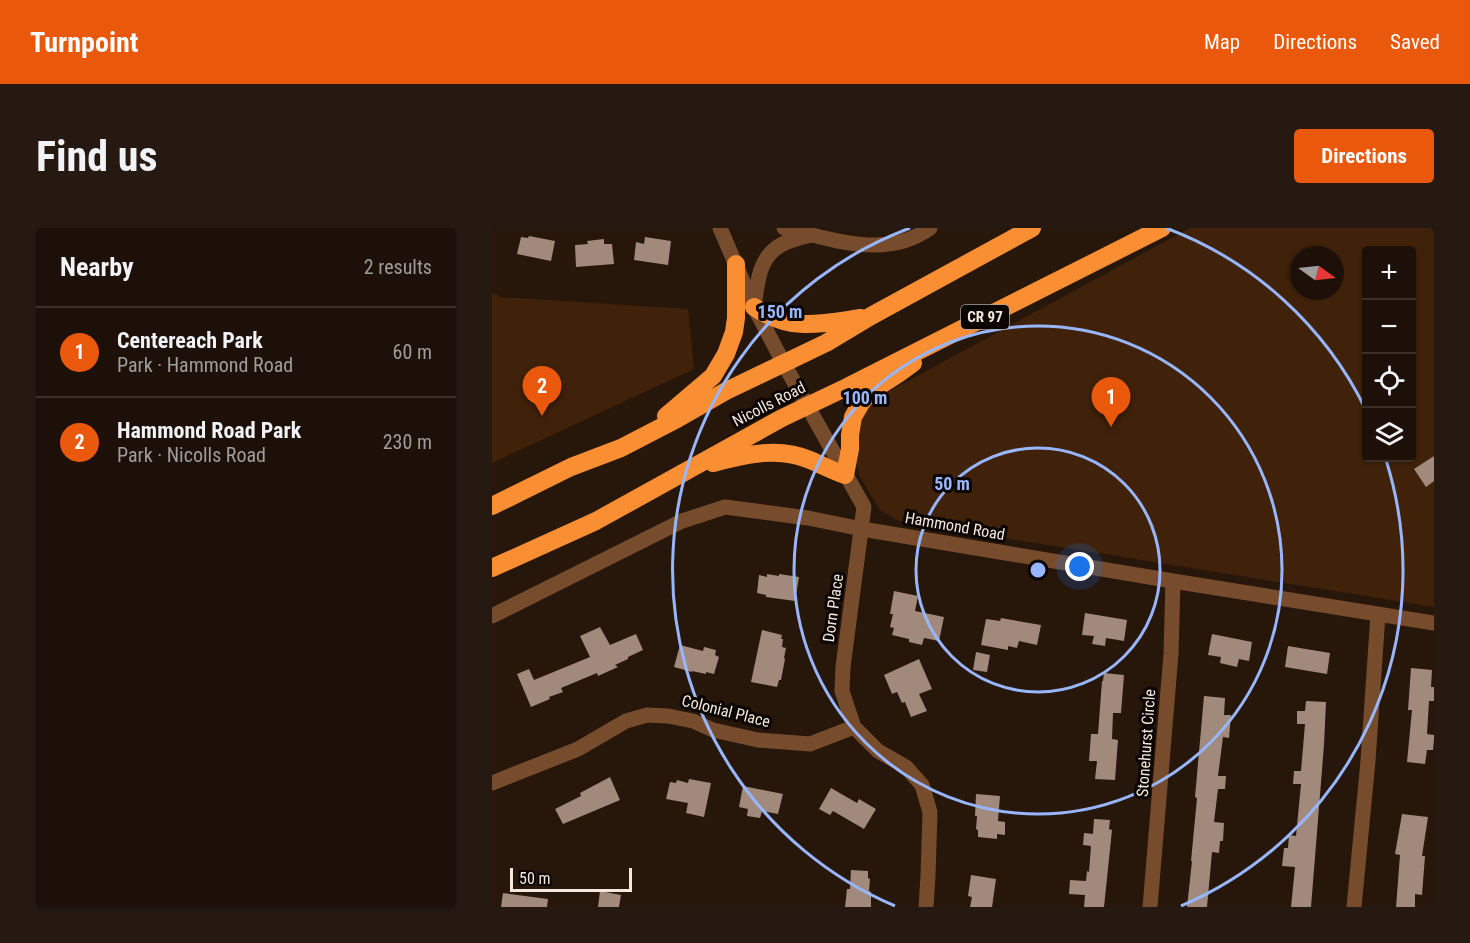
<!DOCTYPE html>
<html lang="en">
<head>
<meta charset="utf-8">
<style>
  :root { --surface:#1d1008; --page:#251912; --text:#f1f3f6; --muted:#a09d9c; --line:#3b3029; --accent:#ea580c }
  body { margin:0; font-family:"Roboto Condensed",sans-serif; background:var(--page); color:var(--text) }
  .controls { position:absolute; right:18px; top:18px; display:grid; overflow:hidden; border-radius:6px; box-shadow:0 2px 4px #0004 }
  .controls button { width:54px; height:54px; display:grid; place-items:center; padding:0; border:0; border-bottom:2px solid var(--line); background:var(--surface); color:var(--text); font:30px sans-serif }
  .compass { position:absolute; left:798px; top:18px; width:54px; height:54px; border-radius:50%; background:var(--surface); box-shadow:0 2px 4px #0004; rotate:105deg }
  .scale { position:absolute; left:18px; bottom:15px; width:122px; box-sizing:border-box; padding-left:6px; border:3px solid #f3e7de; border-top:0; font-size:16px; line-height:21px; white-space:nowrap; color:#f3e7de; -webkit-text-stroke:4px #0b0502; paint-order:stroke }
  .you { position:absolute; left:588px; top:339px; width:21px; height:21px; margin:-15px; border:4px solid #fff; border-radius:50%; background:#1a73e8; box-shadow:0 0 0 9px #1a73e833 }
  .badge { display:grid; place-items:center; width:39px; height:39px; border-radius:50%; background:var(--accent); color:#fff; font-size:20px; font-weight:700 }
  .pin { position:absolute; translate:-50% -50px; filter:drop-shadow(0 2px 3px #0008) }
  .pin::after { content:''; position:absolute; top:32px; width:21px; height:18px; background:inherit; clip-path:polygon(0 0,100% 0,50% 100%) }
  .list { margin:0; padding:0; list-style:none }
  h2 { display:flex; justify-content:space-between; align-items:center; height:78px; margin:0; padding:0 24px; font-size:26px }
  h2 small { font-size:20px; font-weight:400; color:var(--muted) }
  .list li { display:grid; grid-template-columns:39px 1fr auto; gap:18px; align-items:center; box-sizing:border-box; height:90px; padding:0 24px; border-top:2px solid var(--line) }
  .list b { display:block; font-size:22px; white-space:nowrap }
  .list p { margin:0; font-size:20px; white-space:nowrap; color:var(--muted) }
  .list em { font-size:20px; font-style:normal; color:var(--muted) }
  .icon { flex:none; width:33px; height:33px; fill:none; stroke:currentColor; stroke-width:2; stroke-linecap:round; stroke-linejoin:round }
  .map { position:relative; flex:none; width:942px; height:679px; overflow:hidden; border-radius:6px }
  header { display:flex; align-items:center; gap:36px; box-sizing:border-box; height:84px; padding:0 30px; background:var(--accent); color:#fff }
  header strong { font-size:28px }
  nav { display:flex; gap:33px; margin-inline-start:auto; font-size:21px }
  .intro { display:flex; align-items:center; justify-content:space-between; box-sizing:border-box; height:144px; padding:0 36px }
  h1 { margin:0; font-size:42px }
  .button { padding:15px 27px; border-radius:6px; background:var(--accent); color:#fff; font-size:21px; font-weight:700 }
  main { display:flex; gap:36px; padding:0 36px }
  aside { flex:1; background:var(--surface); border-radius:6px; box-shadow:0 2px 4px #0004 }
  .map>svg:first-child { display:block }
</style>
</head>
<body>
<header>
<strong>Turnpoint</strong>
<nav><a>Map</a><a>Directions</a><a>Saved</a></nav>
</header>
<div class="intro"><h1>Find us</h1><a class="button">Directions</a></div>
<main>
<aside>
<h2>Nearby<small>2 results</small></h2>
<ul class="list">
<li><span class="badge">1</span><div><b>Centereach Park</b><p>Park · Hammond Road</p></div><em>60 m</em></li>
<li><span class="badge">2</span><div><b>Hammond Road Park</b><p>Park · Nicolls Road</p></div><em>230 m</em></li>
</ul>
</aside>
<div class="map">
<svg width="942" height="679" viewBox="0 0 942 679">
  <rect width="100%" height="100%" fill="#27160a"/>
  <path fill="#40220a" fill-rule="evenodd" d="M 698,0 L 942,0 L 942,379 L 407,293 L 388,282 L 368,249 L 363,231 L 366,188 L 377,174 ZM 874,22 L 920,22 L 920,230 L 874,230 ZM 807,27 L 843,27 L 843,63 L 807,63 Z
    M 0,64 L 8,69 L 196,81 L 202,141 L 0,235 Z"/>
  <path fill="#a18a7b" d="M 37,8 L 63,13 L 59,33 L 25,26 L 29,9 L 36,10 Z
    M 153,9 L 179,13 L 176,37 L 142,32 L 144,14 L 152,16 Z
    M 112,11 L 112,16 L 120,16 L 122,36 L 84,39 L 83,17 L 96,16 L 95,13 Z
    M 942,228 L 942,253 L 934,259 L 922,241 Z
    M 275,346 L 287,348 L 287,346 L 307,349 L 303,373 L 274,369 L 274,367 L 265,365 L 267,347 L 275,349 Z
    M 402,363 L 426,368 L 423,383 L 452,389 L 447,413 L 432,410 L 430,417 L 417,414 L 417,411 L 400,407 L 402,400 L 398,399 L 401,386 L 398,386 Z
    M 593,385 L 635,392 L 632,413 L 614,410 L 613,418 L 600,416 L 602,408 L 590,407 Z
    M 509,390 L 549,397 L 545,417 L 527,413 L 525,420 L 516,418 L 516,422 L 489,417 L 494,391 L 508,393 Z
    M 108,399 L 118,417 L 144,406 L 151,422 L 136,429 L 136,431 L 123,437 L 126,439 L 106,448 L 105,445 L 69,460 L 71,464 L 57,469 L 58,471 L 39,479 L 25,446 L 37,441 L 42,452 L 98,429 L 88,408 Z
    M 270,402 L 290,407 L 289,411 L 291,411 L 290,419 L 294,420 L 292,430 L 293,431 L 289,452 L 287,452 L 285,459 L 259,454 Z
    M 720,406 L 760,414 L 757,433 L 747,431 L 745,439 L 728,435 L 729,429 L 716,427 Z
    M 188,417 L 211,423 L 212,419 L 224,422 L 223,427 L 227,429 L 222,446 L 214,444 L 214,446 L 200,443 L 200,444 L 182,439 Z
    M 796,418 L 838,425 L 835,446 L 793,439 Z
    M 484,424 L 498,427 L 495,444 L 481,442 Z
    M 427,431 L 440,461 L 427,466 L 435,483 L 419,489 L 413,474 L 410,475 L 405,464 L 400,466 L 392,447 Z
    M 919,440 L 940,442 L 939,459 L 942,459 L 942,473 L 937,473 L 935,506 L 942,507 L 942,511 L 941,522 L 935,522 L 933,536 L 915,534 L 920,482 L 916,482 Z
    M 612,445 L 632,447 L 629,485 L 621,485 L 620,511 L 626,512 L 623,552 L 603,551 L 605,533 L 597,533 L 599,506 L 606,506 L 610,453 L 611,453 Z
    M 712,468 L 733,470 L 732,487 L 739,487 L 737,510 L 731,509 L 726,548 L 734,548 L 733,561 L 726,561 L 722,594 L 732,595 L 731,613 L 728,613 L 727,625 L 720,624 L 715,679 L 695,679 L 700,633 L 699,633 L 705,570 L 703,569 Z
    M 814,473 L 834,474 L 832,517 L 819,679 L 799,679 L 803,639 L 790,638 L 792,620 L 796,620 L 797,607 L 804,608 L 809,556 L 801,556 L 802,543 L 809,543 L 813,496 L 805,496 L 805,483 L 813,483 Z
    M 118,549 L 128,572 L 71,596 L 63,581 L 89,568 L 88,565 Z
    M 197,551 L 219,555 L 212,589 L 194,585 L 196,575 L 174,571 L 178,554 L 184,555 L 185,552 L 196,555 Z
    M 251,558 L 291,566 L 286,586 L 270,583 L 268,590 L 255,588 L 256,581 L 247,579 Z
    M 339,560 L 365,575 L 367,571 L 384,581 L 372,601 L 341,583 L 338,587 L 327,581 Z
    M 484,566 L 508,568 L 506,593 L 513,594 L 513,607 L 505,606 L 505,611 L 486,609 L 486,602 L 484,601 L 485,588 L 483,588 Z
    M 910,586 L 936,589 L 930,628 L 933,628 L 930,667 L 923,666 L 923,679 L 904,679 L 908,627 L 903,626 Z
    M 602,591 L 618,592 L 617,601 L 620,602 L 612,679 L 592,679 L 593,667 L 577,666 L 578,652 L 594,653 L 595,643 L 597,644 L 599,618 L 591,617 L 592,605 L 601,606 Z
    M 359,642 L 376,643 L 376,650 L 378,651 L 377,663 L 379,664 L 379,679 L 353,679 L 355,661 L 358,661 Z
    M 479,647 L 504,651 L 500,679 L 478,679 L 480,669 L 476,668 Z
    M 108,663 L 129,667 L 127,679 L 106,679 Z
    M 11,665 L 56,671 L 55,679 L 9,679 Z"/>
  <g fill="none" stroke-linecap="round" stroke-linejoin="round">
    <path stroke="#774c2d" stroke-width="15" d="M 228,0 L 262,79 L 292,136 L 372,279 L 351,439 L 350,463 L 362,499 L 386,523 L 414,539 L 430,557 L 438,584 L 436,648 L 434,679
      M 292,0 C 339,11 395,32 438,0
      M 262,79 C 265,59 266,34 283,21 C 292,13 307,10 319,7
      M 0,388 L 190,293 L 233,279 L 316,290 L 370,301 L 681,353 L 942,395
      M 0,555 L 86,521 L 134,493 L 155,487 L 176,488 L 201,493 L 221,502 L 266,512 L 318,516 L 362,499
      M 658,679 L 679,426 L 681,353
      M 862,679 L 876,533 L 886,386"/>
    <path stroke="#f98e33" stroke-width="18" d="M 262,79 C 299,104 328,96 369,90
      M 174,188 L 221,148 L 234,126 L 242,104 L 244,90 L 244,36
      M 221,235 C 253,227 286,218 318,232 C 330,237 341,243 353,247 L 358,221 L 358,207 L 361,189 L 369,175 L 378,164 L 406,146 L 421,135
      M 0,278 L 79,239 L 129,220 L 185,191 L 234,163 L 334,115 L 379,88 L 540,0
      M 0,340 L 104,293 L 290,190 L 355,159 L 670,0"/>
  </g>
  <g fill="none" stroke="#97b6fd" stroke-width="3">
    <circle cx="546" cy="342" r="122"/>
    <circle cx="546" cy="342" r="244"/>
    <path d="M403 678A365 365 0 0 1 418 0M674 0A365 365 0 0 1 874 182M894 232A365 365 0 0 1 689 678"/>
  </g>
  <g text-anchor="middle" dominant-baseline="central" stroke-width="6" stroke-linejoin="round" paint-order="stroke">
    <rect fill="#0b0502" stroke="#ada39c" stroke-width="1.5" x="469" y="77" width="48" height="24" rx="4.5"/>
    <g font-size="15" font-weight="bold" fill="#f3e7de">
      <text x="493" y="89">CR 97</text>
    </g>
    <g font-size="16" fill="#f3e7de" stroke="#0b0502">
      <text transform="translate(277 176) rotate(-27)">Nicolls Road</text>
      <text transform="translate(463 298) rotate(10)">Hammond Road</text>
      <text transform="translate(341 380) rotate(-82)">Dorn Place</text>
      <text transform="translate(234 483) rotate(14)">Colonial Place</text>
      <text transform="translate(654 515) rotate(-86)">Stonehurst Circle</text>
    </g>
  </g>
  <circle cx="546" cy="342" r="9" fill="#97b6fd" stroke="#0b0502" stroke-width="3"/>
  <g font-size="18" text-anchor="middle" font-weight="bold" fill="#97b6fd" stroke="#0b0502" stroke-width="6" stroke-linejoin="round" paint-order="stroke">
    <text x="288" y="90">150 m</text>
    <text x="373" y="176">100 m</text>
    <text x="460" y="262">50 m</text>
  </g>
</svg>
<div class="controls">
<button>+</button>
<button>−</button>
<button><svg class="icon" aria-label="locate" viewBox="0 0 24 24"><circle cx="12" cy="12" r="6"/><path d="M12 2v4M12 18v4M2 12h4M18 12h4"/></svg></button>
<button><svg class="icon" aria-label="layers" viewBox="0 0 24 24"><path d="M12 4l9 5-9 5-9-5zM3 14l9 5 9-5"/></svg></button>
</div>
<svg class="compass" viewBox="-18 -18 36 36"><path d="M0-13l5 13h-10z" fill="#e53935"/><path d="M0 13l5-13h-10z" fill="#a09d9c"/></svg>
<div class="scale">50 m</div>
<div class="you"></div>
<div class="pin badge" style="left:619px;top:199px">1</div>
<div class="pin badge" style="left:50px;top:188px">2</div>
</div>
</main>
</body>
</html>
